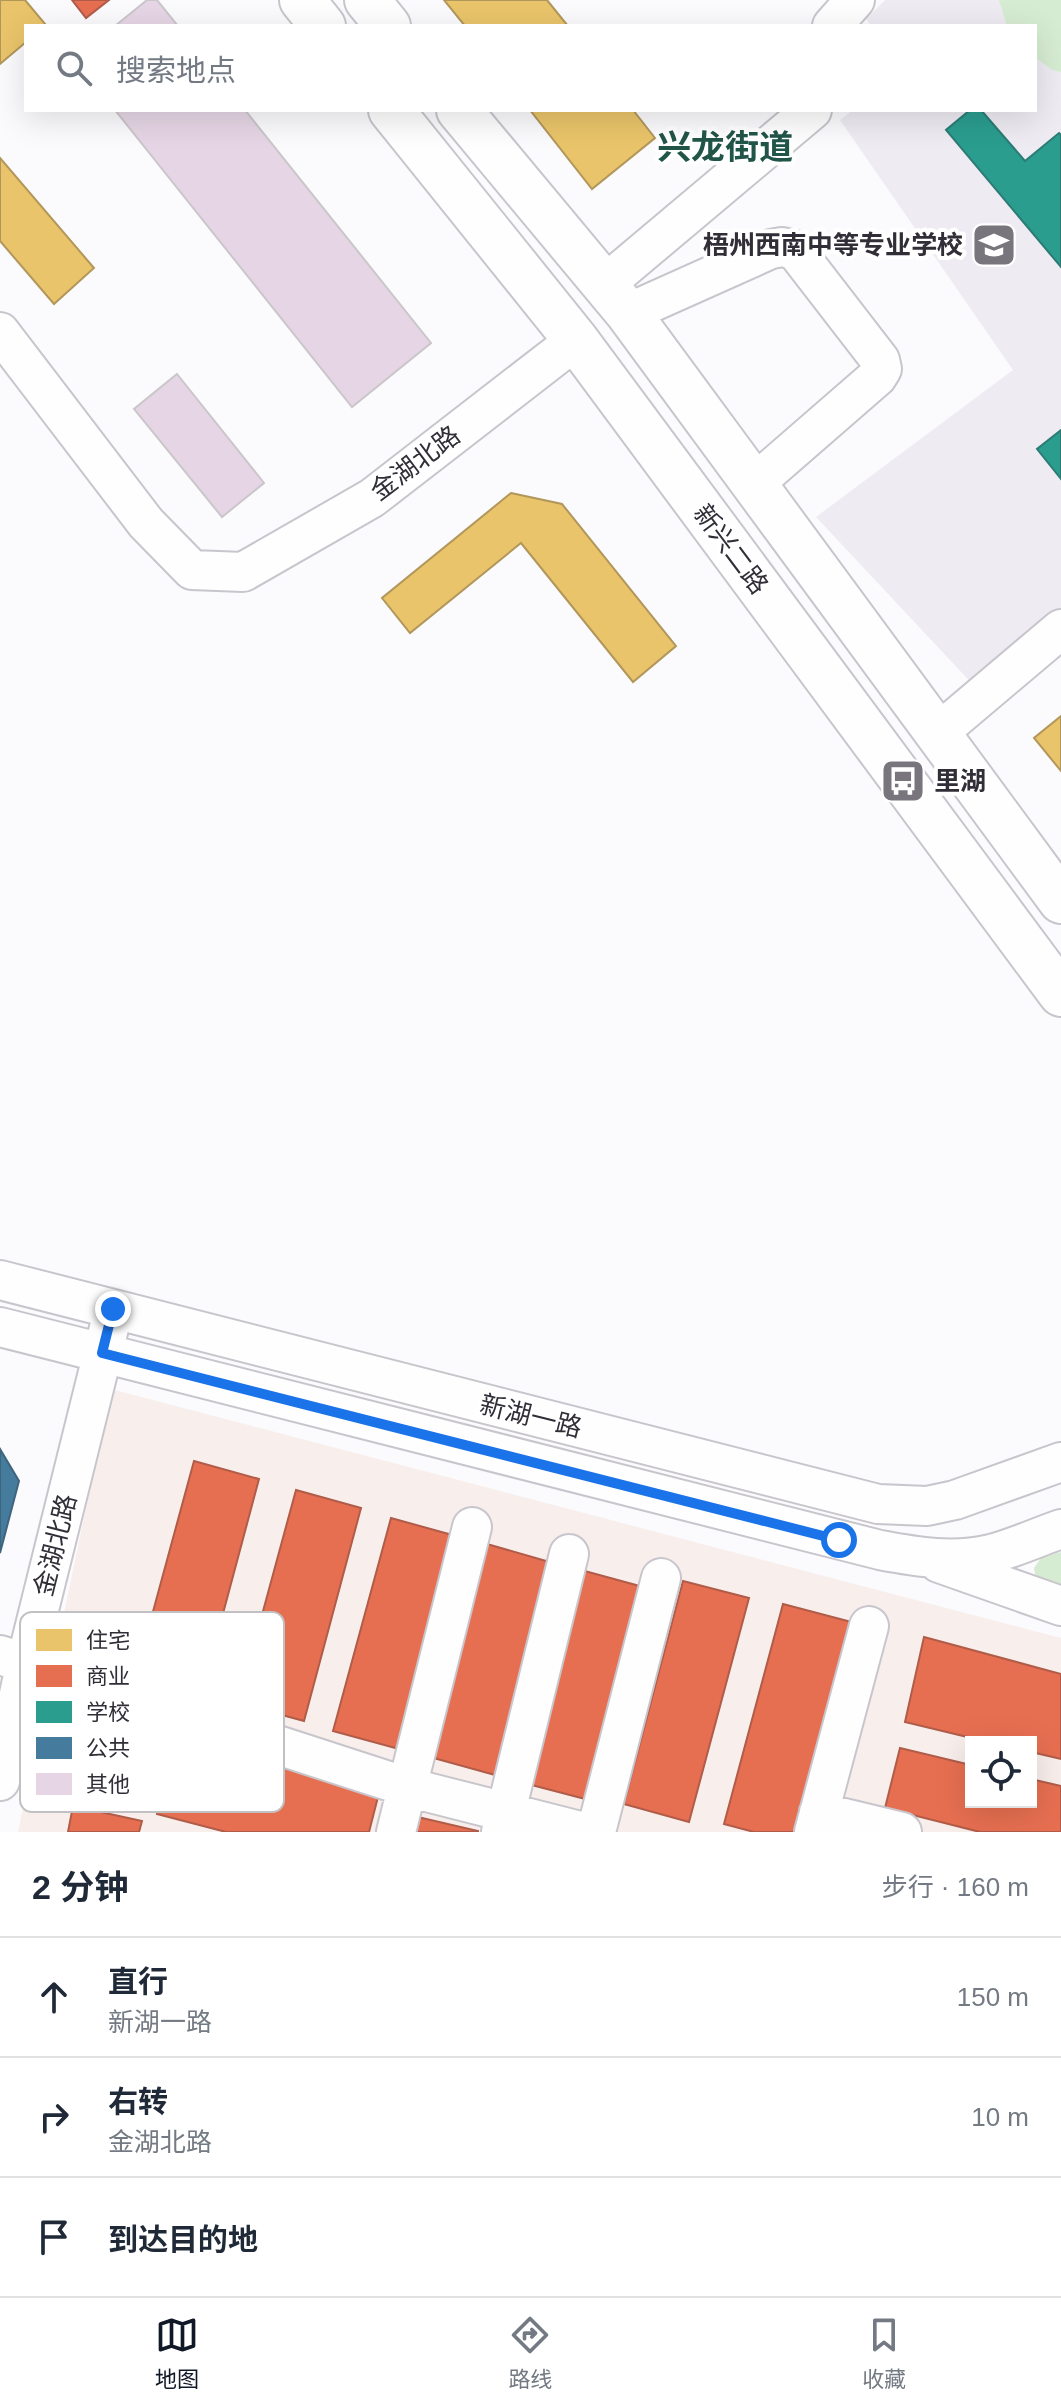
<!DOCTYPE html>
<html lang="zh">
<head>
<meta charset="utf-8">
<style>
  :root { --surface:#fff; --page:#f2f2f3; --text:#1f2937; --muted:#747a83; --line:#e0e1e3; --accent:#111827 }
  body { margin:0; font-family:Arial,"Noto Sans SC",sans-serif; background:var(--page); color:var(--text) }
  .controls { position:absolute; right:24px; bottom:24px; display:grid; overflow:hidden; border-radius:0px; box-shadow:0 8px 32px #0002 }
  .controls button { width:72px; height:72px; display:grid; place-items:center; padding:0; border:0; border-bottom:2px solid var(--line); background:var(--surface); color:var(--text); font:40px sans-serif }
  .stop { position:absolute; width:24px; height:24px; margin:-18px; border:6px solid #1a73e8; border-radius:50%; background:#fff }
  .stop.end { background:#1a73e8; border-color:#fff; box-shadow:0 2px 8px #0008 }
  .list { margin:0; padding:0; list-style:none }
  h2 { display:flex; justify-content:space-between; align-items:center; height:104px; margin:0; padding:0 32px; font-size:34px }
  h2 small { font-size:26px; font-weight:400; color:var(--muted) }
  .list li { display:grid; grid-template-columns:52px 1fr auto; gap:24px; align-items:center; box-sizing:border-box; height:120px; padding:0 32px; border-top:2px solid var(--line) }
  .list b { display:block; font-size:30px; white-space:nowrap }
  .list p { margin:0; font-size:26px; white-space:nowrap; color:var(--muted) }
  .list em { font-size:26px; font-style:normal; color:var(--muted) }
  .icon { flex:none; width:44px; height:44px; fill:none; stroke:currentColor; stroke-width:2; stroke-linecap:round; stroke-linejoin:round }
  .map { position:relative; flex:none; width:1061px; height:1832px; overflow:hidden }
  .search { position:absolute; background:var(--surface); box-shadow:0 8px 32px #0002; left:24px; right:24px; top:24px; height:88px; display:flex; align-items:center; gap:20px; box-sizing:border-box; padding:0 28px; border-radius:0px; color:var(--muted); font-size:30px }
  .sheet { height:464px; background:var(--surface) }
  nav { display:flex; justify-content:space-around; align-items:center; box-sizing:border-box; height:112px; border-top:2px solid var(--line); background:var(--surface); font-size:22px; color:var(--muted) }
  nav a { display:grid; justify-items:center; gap:4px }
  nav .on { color:var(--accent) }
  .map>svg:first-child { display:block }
</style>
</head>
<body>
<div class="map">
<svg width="1061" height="1832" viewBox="0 0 1061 1832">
  <rect width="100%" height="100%" fill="#fbfafd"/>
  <path fill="#f8efed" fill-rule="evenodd" d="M 111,1389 L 1061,1638 L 1061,1832 L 18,1832 ZM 971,1742 L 1031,1742 L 1031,1802 L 971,1802 Z"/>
  <path fill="#eeebf3" d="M 885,0 L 1061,0 L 1061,620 L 979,691 L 816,517 L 1013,370 L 840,120 L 853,110 L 1035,110 L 1035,26 L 871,26 L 866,19 Z"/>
  <path fill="#d6ecd2" d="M 999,0 L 1061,0 L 1061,72 L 1052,70 L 1035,57 L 1035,26 L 1007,26 Z
    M 1061,1552 L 1061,1588 L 1036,1580 L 1034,1568 L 1041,1558 Z"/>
  <path fill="#e9c46a" stroke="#b2975b" stroke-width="2" d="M 0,0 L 25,0 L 46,25 L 26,26 L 26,42 L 0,64 Z
    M 444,0 L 547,0 L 568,26 L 465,26 Z
    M 530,110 L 633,110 L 655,138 L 592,189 Z
    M 0,158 L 94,268 L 54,304 L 0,241 Z
    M 511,493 L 562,504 L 676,646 L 633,682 L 521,543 L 410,633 L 382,598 Z
    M 1061,716 L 1061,771 L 1034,738 Z"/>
  <path fill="#e76f51" stroke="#b05c49" stroke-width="2" d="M 72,0 L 109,0 L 86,18 Z
    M 194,1461 L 259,1479 L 202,1692 L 136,1674 Z
    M 296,1490 L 361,1508 L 304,1721 L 238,1703 Z
    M 391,1518 L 456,1536 L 399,1749 L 333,1731 Z
    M 487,1544 L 553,1563 L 495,1775 L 430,1757 Z
    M 581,1570 L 647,1588 L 589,1800 L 524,1783 Z
    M 683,1581 L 749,1598 L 689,1822 L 624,1804 Z
    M 783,1604 L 859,1624 L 804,1832 L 754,1832 L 724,1824 Z
    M 924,1637 L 1061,1674 L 1061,1759 L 1031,1752 L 1031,1742 L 988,1742 L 905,1722 Z
    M 95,1719 L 379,1793 L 369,1832 L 226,1832 L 157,1814 L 164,1787 L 83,1766 Z
    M 900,1748 L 971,1765 L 971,1802 L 1031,1802 L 1031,1779 L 1061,1786 L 1061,1832 L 980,1832 L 885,1808 Z
    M 73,1806 L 142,1821 L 139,1832 L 68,1832 Z
    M 405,1814 L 478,1831 L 478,1832 L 401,1832 Z"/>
  <path fill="#2a9d8f" stroke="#2c7c75" stroke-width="2" d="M 970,110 L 981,110 L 1025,161 L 1059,133 L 1061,135 L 1061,267 L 946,130 Z
    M 1061,430 L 1061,479 L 1037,449 Z"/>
  <path fill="#457b9d" stroke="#3f647e" stroke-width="2" d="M 0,1449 L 19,1481 L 0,1553 Z"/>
  <path fill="#e6d6e5" stroke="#cac6ca" stroke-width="2" d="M 147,0 L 157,0 L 178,26 L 115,26 Z
    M 115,110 L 245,110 L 431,343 L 352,407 Z
    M 177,374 L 264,483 L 222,517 L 134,409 Z"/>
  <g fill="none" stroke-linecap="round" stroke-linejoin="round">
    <g stroke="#c8c6cc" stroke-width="42">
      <path id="minor" d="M 832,26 L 855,0
        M 604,285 L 812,110
        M 628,313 L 771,249 L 782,247 L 795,250 L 880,360 L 882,369 L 877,377 L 754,484
        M 0,332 L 146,523 L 192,570 L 243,572 L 372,498 L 576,340
        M 938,733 L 1061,629
        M 0,1280 L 878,1504 L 927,1506 L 955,1500 L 1061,1462
        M 0,1327 L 880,1550 C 917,1557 953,1563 991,1554 C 1014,1548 1038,1537 1061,1529
        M 939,1563 L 1061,1606
        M 0,1655 L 407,1787 L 584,1832
        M 0,1781 L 26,1662 L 109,1328
        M 819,1812 L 902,1832
        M 396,1832 L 472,1527
        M 501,1832 L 569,1554
        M 596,1832 L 661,1578
        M 814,1832 L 869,1626"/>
    </g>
    <g stroke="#c8c6cc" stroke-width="48">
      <path id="major" d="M 302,0 L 323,26
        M 367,0 L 388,26
        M 391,110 L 576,340 L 1061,994
        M 459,110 L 628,313 L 1061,901"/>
    </g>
    <use href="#minor" stroke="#fefeff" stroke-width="38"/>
    <use href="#major" stroke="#fefeff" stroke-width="44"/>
  </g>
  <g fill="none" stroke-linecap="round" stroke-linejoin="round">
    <path stroke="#1a73e8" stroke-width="10" d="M 113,1309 L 102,1353 L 839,1540"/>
  </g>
  <defs>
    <g id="university-square" transform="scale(2.3)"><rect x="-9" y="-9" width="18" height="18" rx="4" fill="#78757c" stroke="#fff"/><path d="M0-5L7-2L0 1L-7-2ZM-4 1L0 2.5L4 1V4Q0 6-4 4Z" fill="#fff"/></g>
    <g id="bus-square" transform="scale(2.3)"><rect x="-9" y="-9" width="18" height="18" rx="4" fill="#78757c" stroke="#fff"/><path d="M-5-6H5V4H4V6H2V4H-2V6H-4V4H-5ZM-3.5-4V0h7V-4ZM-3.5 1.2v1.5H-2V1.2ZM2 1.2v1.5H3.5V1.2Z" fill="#fff"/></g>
  </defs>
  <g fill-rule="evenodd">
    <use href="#university-square" x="994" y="245"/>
    <use href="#bus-square" x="903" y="781"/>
  </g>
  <g text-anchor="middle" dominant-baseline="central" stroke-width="8" stroke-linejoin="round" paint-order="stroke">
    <g font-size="26" font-weight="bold" fill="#312e37" stroke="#fff" text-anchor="end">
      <text x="963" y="245">梧州西南中等专业学校</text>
      <text x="934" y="781" text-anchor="start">里湖</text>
    </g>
    <g font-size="26" fill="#312e37" stroke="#fff">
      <text transform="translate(415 463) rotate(-37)">金湖北路</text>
      <text transform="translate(731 549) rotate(53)">新兴二路</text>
      <text transform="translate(531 1416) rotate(14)">新湖一路</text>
      <text transform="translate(55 1545) rotate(-76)">金湖北路</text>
    </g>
    <g font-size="34" font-weight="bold" fill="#215548" stroke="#fff">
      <text x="725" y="147">兴龙街道</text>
    </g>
  </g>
  <rect x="20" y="1612" width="264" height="200" rx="12" fill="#fff" stroke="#c1c0c3" stroke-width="2"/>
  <rect x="36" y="1629" width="36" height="22" fill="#e9c46a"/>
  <rect x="36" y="1665" width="36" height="22" fill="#e76f51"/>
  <rect x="36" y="1701" width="36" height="22" fill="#2a9d8f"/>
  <rect x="36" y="1737" width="36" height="22" fill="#457b9d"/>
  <rect x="36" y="1773" width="36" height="22" fill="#e6d6e5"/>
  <g font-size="22" fill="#312e37">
    <text x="86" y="1648">住宅</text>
    <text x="86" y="1684">商业</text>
    <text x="86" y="1720">学校</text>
    <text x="86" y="1756">公共</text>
    <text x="86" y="1792">其他</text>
  </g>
</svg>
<div class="controls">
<button><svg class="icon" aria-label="locate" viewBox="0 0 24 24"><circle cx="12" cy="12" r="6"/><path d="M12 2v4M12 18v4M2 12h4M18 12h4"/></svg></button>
</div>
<div class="stop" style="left:839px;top:1540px"></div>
<div class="stop end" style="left:113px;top:1309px"></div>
<div class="search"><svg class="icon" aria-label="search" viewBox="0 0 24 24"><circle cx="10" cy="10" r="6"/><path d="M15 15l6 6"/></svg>搜索地点</div>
</div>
<section class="sheet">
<h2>2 分钟<small>步行 · 160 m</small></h2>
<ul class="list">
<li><svg class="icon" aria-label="ahead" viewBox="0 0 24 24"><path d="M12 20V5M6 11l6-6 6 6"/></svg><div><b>直行</b><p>新湖一路</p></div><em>150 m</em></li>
<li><svg class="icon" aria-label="right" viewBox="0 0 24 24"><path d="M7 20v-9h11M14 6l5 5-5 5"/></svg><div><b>右转</b><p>金湖北路</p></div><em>10 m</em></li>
<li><svg class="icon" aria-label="arrive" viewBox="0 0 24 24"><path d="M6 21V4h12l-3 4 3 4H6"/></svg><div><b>到达目的地</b></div></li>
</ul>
</section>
<nav>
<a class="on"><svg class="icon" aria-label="map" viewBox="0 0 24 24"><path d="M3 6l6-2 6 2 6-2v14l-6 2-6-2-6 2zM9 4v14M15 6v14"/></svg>地图</a>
<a><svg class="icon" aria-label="directions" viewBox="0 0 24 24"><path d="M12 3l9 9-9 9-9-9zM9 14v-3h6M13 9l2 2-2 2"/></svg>路线</a>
<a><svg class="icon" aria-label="saved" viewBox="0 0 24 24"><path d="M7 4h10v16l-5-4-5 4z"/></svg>收藏</a>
</nav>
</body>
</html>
